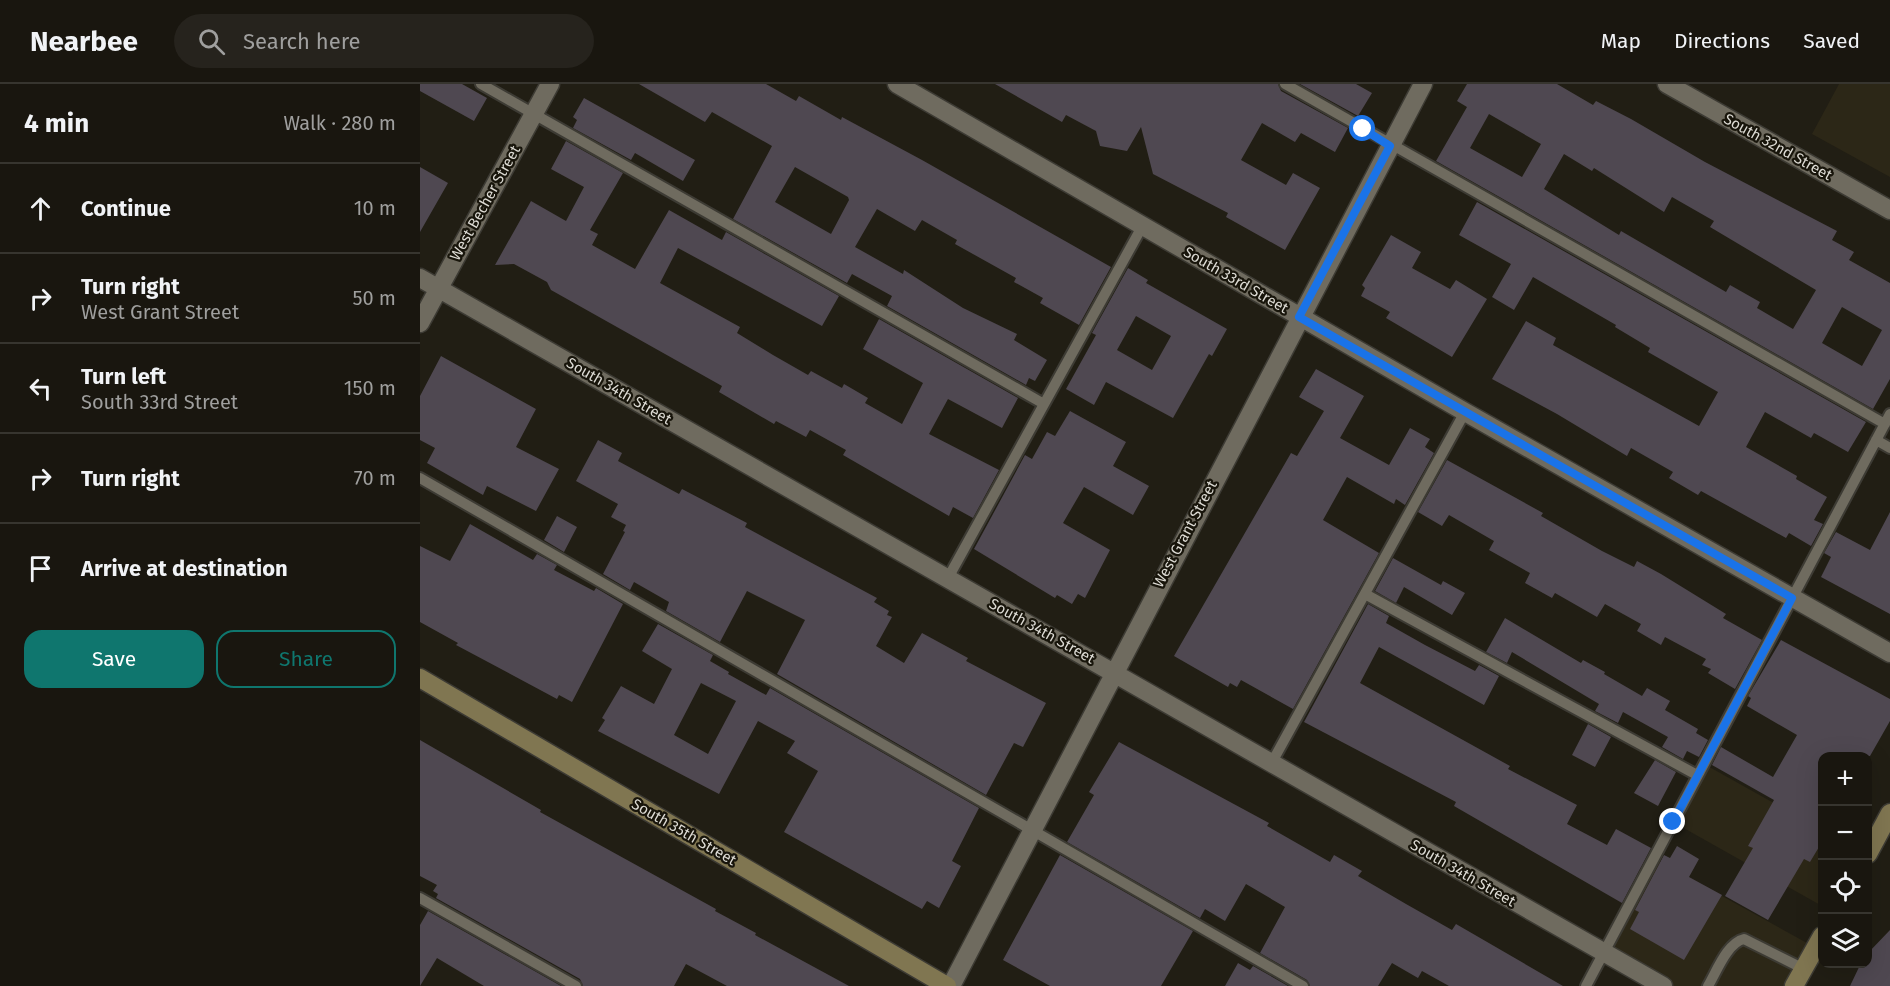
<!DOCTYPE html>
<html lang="en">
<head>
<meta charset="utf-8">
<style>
  :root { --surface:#19160f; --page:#26231d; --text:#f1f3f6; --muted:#9f9f9e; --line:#37352f; --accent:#0f766e }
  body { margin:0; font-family:"Fira Sans",sans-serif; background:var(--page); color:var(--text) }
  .controls { position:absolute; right:18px; bottom:18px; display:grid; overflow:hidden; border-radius:12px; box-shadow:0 6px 24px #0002 }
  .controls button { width:54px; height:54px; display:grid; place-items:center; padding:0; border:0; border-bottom:2px solid var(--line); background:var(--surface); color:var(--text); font:30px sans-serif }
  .stop { position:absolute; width:18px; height:18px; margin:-14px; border:4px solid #1a73e8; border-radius:50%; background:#fff }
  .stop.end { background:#1a73e8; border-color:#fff; box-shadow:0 2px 6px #0008 }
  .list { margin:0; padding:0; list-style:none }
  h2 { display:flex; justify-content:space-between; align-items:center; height:78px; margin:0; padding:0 24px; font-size:26px }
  h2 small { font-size:20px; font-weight:400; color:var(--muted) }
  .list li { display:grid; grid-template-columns:39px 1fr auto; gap:18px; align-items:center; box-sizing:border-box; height:90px; padding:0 24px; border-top:2px solid var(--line) }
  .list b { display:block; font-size:22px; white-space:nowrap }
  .list p { margin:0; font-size:20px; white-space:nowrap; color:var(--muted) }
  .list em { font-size:20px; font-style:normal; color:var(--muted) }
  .actions { display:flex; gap:12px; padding:18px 24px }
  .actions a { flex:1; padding:14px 0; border:2px solid var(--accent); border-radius:18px; text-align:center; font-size:21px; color:var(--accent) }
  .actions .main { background:var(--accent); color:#fff }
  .icon { flex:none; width:33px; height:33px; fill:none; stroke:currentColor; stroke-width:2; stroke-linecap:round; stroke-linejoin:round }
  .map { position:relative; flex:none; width:1470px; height:902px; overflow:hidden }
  header { display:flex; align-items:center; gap:36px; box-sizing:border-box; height:84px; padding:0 30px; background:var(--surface); border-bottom:2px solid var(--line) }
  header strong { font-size:28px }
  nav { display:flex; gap:33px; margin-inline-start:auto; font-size:21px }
  .search { width:420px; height:54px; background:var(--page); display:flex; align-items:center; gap:15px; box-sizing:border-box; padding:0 21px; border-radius:33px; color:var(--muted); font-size:22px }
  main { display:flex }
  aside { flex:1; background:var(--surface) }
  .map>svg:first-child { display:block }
</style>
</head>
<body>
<header>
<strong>Nearbee</strong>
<div class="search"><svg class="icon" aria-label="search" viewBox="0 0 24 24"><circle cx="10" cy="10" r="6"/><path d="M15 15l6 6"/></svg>Search here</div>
<nav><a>Map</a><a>Directions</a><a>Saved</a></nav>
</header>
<main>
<aside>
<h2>4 min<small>Walk · 280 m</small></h2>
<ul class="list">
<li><svg class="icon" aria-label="ahead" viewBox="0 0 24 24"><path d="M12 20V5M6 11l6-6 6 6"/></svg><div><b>Continue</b></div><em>10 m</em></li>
<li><svg class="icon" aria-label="right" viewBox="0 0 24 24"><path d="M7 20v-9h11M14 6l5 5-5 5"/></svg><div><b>Turn right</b><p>West Grant Street</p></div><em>50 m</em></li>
<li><svg class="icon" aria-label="left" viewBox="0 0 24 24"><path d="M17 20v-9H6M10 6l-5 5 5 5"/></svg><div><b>Turn left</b><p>South 33rd Street</p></div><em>150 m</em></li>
<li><svg class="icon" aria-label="right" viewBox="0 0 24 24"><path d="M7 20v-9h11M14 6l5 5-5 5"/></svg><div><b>Turn right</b></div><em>70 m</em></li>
<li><svg class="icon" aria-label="arrive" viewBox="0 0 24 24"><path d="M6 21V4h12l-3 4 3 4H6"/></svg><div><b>Arrive at destination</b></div></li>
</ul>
<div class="actions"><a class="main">Save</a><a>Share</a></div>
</aside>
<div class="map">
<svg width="1470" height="902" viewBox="0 0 1470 902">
  <rect width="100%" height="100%" fill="#211e14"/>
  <path fill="#2c2717" d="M 1419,0 L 1470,0 L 1470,93 L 1392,50 Z
    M 1284,680 L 1402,746 L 1402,822 L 1253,738 Z
    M 1233,774 L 1396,864 L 1375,902 L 1244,902 L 1183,868 Z"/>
  <path fill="#4f4851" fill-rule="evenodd" d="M 0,0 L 42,0 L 67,14 L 54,37 L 0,7 Z
    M 219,0 L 346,0 L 376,17 L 379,12 L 421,36 L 422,33 L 502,76 L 691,183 L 659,241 L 620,219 L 623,214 L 594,198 L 596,194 L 535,160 L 537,156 L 502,136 L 495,147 L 457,125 L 435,163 L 483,190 L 484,186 L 543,224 L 597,250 L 594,256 L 627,276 L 615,297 L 609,294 L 606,301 L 467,222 L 472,212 L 432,190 L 427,199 L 313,135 L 352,62 L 292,28 L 285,38 ZM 375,83 L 428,113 L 429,116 L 411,150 L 355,118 Z
    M 575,0 L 858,0 L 861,7 L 928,44 L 915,68 L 881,49 L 875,58 L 842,39 L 821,76 L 866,101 L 873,89 L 900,104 L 865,166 L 806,133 L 808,129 L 733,90 L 721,43 L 707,67 L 680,62 L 676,47 L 646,31 L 642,38 Z
    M 880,0 L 936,0 L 952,9 L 938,32 Z
    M 1047,0 L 1137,0 L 1173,21 L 1176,17 L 1211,35 L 1285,78 L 1417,147 L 1412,156 L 1434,168 L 1429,176 L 1470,199 L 1470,295 L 1453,325 L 1016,77 L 1047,23 L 1037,17 ZM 1069,30 L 1121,60 L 1102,93 L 1050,64 ZM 1144,70 L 1172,87 L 1174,84 L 1244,128 L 1252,113 L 1294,137 L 1290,143 L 1396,206 L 1373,245 L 1337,224 L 1340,218 L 1310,201 L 1306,208 L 1201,147 L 1199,151 L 1124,105 ZM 1422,223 L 1462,246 L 1442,282 L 1402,259 Z
    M 164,14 L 275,76 L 263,97 L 215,69 L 211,76 L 153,44 L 157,36 L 153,33 Z
    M 146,57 L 203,89 L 170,146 L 178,150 L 172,161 L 215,185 L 249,126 L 302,156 L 306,148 L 419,212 L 402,242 L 258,164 L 240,199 L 320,243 L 317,249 L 353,271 L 388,291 L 391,287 L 422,304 L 424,300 L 448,314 L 445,319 L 482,340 L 503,299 L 443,265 L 459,235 L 598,314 L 582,344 L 528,315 L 509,350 L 579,386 L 553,434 L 533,423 L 529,432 L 423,371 L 426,366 L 390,346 L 386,353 L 356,337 L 354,340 L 299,308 L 302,302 L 131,206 L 127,198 L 94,180 L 75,181 L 111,117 L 146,137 L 164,103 L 131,85 Z
    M 0,83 L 28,99 L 0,148 Z
    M 1057,118 L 1446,338 L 1428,368 L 1394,349 L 1391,354 L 1345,328 L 1326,363 L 1377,392 L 1376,395 L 1407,413 L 1394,436 L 1403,440 L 1391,462 L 1369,449 L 1366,454 L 1281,407 L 1278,411 L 1249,394 L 1253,388 L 1211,364 L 1207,372 L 1137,330 L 1072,295 L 1106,237 L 1136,254 L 1133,261 L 1279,342 L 1298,308 L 1228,268 L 1230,264 L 1195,243 L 1196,241 L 1113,193 L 1094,226 L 1072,213 L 1091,180 L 1039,151 Z
    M 971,151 L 1001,168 L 992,184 L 1030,205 L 1036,196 L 1067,215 L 1032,273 L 966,234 L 970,228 L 941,212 L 945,204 L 942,201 Z
    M 708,184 L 728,196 L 726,199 L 807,245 L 792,272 L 789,270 L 753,334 L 686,298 L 674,321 L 646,305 L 676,251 L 672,249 ZM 716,232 L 751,252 L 732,286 L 697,266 Z
    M 21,272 L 116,325 L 96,363 L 139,385 L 116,427 L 67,402 L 63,411 L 7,379 L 15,364 L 0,356 L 0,312 Z
    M 896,285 L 944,312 L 920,354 L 969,381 L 990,344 L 1010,355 L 1005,363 L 1014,369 L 985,421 L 976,415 L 974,420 L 927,393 L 903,436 L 959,469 L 873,625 L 821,596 L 817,603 L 810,599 L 808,603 L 754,572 L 871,369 L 877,372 L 904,327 L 879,313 Z
    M 650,327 L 706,358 L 693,382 L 729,402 L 713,431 L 664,403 L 643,439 L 690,466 L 665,514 L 658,510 L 652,520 L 637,511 L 635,514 L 554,465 L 605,371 L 612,375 L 627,348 L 635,352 Z
    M 178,356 L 202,369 L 198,377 L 259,410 L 262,405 L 327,439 L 325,443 L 457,514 L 454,518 L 469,527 L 467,531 L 472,533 L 456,562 L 484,579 L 502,549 L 548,574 L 546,577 L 626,619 L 603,663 L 594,659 L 566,711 L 357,590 L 385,536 L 327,507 L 300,558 L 246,527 L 249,518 L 214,498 L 210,506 L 183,490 L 205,448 L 203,447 L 206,441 L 191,433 L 198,420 L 156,397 Z
    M 1027,376 L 1123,429 L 1121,432 L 1182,467 L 1214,483 L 1217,477 L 1241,490 L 1306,530 L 1303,534 L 1342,556 L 1315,605 L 1288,589 L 1291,585 L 1282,581 L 1286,575 L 1245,553 L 1241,561 L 1217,547 L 1221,540 L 1185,520 L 1177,533 L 1135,509 L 1132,514 L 1105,499 L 1110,489 L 1069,466 L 1074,457 L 1029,431 L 1022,442 L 998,428 Z
    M 1470,428 L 1470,530 L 1401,493 L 1411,473 L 1404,469 L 1416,448 L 1450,466 Z
    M 137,432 L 157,443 L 144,468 L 124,456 Z
    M 50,440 L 113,476 L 117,470 L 137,481 L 134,486 L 174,507 L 176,504 L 203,520 L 152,618 L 139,611 L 137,615 L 36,561 L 38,559 L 0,538 L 0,462 L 30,477 Z
    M 973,474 L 1021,501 L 1023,497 L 1045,509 L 1032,531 L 984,503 L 976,519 L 955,507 Z
    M 948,520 L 969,532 L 966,539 L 1005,561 L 1055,587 L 1059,581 L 1079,592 L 1064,621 L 959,563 L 940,599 L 1090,682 L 1088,685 L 1157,721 L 1147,740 L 1187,761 L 1196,745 L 1231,764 L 1202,819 L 1034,722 L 1036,718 L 884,638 Z
    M 1085,534 L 1161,579 L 1163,576 L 1185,588 L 1184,590 L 1222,612 L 1227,604 L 1250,617 L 1245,626 L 1278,645 L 1276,649 L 1288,656 L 1279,673 L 1267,667 L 1263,675 L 1242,663 L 1248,653 L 1203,628 L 1198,639 L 1175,627 L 1179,620 L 1092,568 L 1087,579 L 1066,568 Z
    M 238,540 L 293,571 L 290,577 L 309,588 L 308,590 L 346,611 L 350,604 L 559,724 L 532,777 L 541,782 L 519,824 L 507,817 L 502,825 L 364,748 L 398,687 L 367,669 L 375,657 L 338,637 L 299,710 L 178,647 L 185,636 L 182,634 L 201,602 L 234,620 L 252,585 L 222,567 ZM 281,599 L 316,617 L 288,670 L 254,651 Z
    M 1361,556 L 1470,615 L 1470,637 L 1450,672 L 1402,672 L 1402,758 L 1390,778 L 1384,775 L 1348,836 L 1305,812 L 1333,764 L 1328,762 L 1354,716 L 1292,681 L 1301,663 L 1353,693 L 1377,651 L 1327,622 L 1331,614 L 1328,612 Z
    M 1168,640 L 1191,653 L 1175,683 L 1152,671 Z
    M 0,656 L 121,726 L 120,728 L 296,825 L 295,827 L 336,849 L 335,851 L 429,902 L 307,902 L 266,880 L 254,902 L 163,902 L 160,895 L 16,814 L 18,810 L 13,807 L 17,801 L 0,792 Z
    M 699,658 L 849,739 L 847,742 L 910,778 L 914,771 L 942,787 L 938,792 L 986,820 L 1032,846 L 1036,840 L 1143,902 L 1029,902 L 1002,887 L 998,894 L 972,879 L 958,902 L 890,902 L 887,896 L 840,869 L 865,823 L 826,800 L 805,837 L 785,825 L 780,834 L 647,758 L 674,711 L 669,708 Z
    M 1235,676 L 1256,688 L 1238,722 L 1214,709 Z
    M 1257,762 L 1279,775 L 1269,793 L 1302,811 L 1264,876 L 1210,845 L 1219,828 L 1215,826 L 1244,771 L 1250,774 Z
    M 640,771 L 773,847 L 741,902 L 630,902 L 583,876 Z
    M 8,827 L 141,902 L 64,902 L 17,874 L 0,902 L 0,841 Z
    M 1470,846 L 1470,902 L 1430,902 L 1441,879 L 1448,879 L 1448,869 Z
    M 818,879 L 830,886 L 833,882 L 868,902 L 805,902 Z"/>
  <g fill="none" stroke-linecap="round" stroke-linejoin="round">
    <g stroke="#3d3b34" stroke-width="14">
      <path id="lane" d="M 61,0 L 624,320
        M 865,0 L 1465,340
        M 1456,356 L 1470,364
        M 0,394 L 883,902
        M 528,494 L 723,141
        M 945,510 L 1277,691
        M 851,680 L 1045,328
        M 0,814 L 156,902
        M 1166,902 L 1470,330
        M 1288,902 C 1297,887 1307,859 1324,855 L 1384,885"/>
    </g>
    <g stroke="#3d3b34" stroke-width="21">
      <path id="street" d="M 477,0 L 1045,328 L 1470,569
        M 1247,0 L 1470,126
        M 0,194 L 1243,902
        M 0,239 L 130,0
        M 531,902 L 1003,0"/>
    </g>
    <g stroke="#3d3b34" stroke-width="21">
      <path id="secondary" d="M 0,594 L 527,902
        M 1448,770 L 1470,729
        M 1374,902 L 1402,852"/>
    </g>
    <use href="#lane" stroke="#6f6b5f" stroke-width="10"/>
    <use href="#street" stroke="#6f6b5f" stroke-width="18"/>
    <use href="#secondary" stroke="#807651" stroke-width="18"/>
  </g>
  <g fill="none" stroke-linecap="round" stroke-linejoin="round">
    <path stroke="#1a73e8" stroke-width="8" d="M 943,45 L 970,62 L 879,233 L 1372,514 L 1253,738"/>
  </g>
  <g text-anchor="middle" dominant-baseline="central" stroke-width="4.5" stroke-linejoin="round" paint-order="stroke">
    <g font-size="15" fill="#dddbd4" stroke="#18150b">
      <text transform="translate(1358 63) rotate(29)">South 32nd Street</text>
      <text transform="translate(65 119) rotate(-61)">West Becher Street</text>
      <text transform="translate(816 196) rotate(30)">South 33rd Street</text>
      <text transform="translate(199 307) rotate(30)">South 34th Street</text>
      <text transform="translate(765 450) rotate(-62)">West Grant Street</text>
      <text transform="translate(622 547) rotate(29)">South 34th Street</text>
      <text transform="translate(264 748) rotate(30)">South 35th Street</text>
      <text transform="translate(1043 789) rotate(30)">South 34th Street</text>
    </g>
  </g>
</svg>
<div class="controls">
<button>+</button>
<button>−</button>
<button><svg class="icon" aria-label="locate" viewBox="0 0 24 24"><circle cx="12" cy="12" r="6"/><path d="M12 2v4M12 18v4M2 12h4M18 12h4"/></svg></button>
<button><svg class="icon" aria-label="layers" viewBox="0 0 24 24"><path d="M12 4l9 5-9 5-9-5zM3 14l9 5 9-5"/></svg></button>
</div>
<div class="stop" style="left:943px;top:45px"></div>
<div class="stop end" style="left:1253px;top:738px"></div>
</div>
</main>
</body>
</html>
